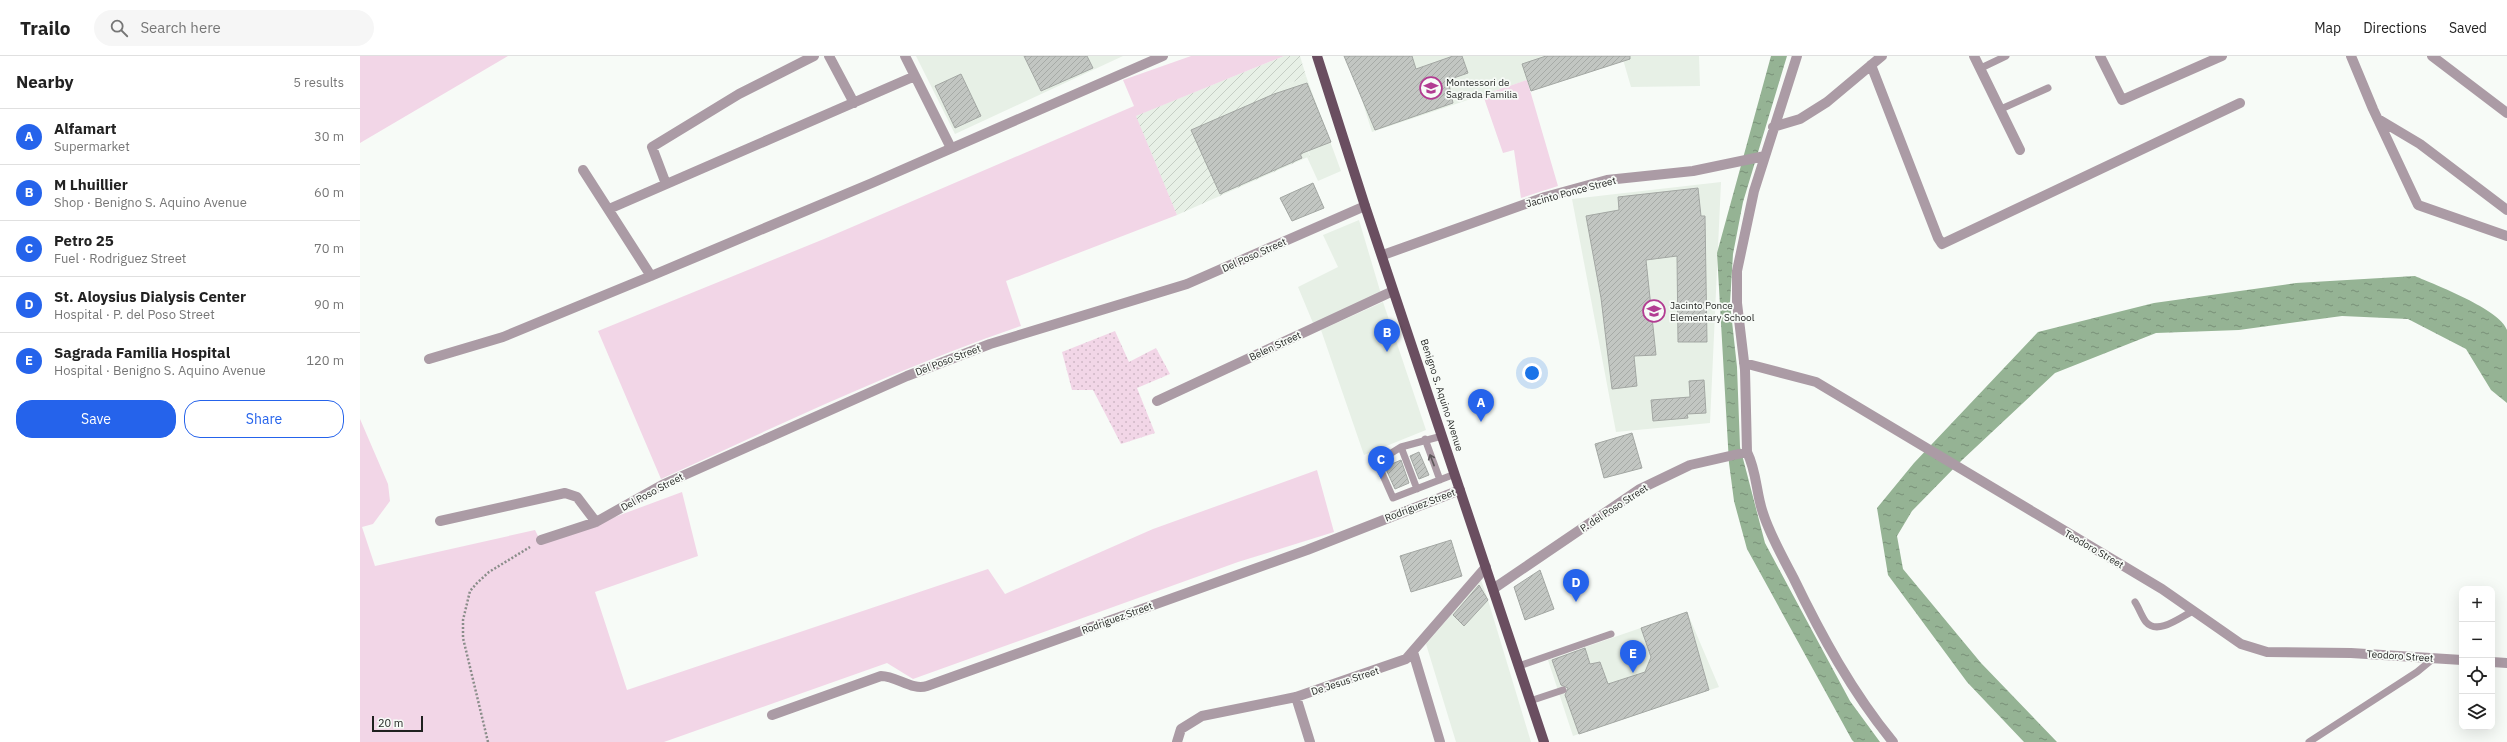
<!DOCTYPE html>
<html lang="en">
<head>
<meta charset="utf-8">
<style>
  :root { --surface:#fff; --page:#f6f6f6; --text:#222; --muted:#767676; --line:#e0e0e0; --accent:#2563eb }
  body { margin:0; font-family:"IBM Plex Sans",sans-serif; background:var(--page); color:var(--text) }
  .controls { position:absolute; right:12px; bottom:12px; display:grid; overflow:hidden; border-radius:8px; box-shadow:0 4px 16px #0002 }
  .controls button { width:36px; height:36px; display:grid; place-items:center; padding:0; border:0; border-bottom:1px solid var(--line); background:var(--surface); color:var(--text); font:20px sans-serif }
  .scale { position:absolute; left:12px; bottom:10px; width:51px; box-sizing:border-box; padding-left:4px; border:2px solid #1f211f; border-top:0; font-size:11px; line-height:14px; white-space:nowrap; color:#1f211f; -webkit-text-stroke:3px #f7fbf7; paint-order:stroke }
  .you { position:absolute; left:1172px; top:317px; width:14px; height:14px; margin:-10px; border:3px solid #fff; border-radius:50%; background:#1a73e8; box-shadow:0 0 0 6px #1a73e833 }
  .badge { display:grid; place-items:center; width:26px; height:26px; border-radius:50%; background:var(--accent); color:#fff; font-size:13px; font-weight:700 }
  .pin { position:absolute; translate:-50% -33px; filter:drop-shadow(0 1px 2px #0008) }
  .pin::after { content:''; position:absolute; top:21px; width:14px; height:12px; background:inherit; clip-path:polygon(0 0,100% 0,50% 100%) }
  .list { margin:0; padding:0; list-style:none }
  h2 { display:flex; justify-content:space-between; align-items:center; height:52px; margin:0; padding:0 16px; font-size:17px }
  h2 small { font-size:13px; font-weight:400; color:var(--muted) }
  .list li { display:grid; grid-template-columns:26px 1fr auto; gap:12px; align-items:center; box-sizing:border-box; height:56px; padding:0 16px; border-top:1px solid var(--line) }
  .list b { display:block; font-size:15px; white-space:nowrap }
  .list p { margin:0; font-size:13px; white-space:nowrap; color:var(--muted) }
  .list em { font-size:13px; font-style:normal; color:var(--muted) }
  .actions { display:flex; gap:8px; padding:12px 16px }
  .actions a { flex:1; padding:9px 0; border:1px solid var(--accent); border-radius:16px; text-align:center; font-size:14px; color:var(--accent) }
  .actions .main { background:var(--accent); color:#fff }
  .icon { flex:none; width:22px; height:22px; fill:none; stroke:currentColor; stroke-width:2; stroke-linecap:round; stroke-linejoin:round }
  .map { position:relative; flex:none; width:2147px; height:686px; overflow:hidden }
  header { display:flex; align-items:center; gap:24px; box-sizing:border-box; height:56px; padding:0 20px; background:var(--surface); border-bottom:1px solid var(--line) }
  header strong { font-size:19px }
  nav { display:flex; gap:22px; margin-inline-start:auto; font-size:14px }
  .search { width:280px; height:36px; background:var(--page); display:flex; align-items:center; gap:10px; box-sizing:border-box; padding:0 14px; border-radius:22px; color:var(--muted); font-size:15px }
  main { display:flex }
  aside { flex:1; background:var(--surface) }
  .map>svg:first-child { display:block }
</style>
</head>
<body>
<header>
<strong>Trailo</strong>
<div class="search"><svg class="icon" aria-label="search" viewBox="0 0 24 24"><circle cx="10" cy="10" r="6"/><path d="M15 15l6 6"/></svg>Search here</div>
<nav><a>Map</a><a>Directions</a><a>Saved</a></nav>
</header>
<main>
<aside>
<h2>Nearby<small>5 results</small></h2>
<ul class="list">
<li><span class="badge">A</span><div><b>Alfamart</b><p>Supermarket</p></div><em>30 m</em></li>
<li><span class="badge">B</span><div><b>M Lhuillier</b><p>Shop · Benigno S. Aquino Avenue</p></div><em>60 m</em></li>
<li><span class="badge">C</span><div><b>Petro 25</b><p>Fuel · Rodriguez Street</p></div><em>70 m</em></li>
<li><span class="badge">D</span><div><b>St. Aloysius Dialysis Center</b><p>Hospital · P. del Poso Street</p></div><em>90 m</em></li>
<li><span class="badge">E</span><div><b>Sagrada Familia Hospital</b><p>Hospital · Benigno S. Aquino Avenue</p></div><em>120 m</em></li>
</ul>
<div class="actions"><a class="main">Save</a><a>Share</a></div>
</aside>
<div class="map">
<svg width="2147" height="686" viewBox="0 0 2147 686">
  <defs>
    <pattern id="industrial-furrows" width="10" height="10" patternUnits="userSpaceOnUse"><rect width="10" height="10" fill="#e7f0e6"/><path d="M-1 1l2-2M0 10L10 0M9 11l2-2" fill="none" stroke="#c6cec5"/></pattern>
    <pattern id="garden-dots" width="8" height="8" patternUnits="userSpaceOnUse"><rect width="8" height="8" fill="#f2d6e7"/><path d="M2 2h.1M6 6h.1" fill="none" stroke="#cfb7c6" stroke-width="1.8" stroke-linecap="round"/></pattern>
    <pattern id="water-ripples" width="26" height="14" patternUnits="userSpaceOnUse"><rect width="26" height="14" fill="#95b394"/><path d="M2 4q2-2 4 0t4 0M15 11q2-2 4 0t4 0" fill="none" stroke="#799178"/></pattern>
    <pattern id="building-hatch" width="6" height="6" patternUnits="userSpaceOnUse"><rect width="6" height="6" fill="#c2c6c2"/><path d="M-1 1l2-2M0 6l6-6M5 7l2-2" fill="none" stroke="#a6aaa6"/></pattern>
  </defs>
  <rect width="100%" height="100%" fill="#f7fbf7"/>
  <path fill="#e7f0e6" d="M 556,0 L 763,0 L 595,78 Z
    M 988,0 L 1239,0 L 1012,76 Z
    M 1262,0 L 1339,0 L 1340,30 L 1271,31 Z
    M 946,20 L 981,115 L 958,125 L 947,101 L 950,99 L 919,33 Z
    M 1361,126 L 1350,367 L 1256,376 L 1212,143 Z
    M 999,164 L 1021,238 L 953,267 L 938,231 L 978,211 L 963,179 Z
    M 1023,246 L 1066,374 L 1004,399 L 961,274 Z
    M 1121,524 L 1128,544 L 1171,686 L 1096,686 L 1066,588 Z
    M 1327,556 L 1359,631 L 1213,680 L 1188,604 Z"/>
  <path fill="url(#industrial-furrows)" d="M 924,0 L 940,0 L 946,20 L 919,33 L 950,100 L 817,159 L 775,60 Z"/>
  <path fill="#f2d6e7" d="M 0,0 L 148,0 L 0,87 Z
    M 831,0 L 924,0 L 776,60 L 817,159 L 646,225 L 661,270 C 538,312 419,369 301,423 L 238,275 L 464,183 L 774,50 L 763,24 Z
    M 1167,24 L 1198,130 L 1161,142 L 1154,94 L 1143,97 L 1123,39 Z
    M 0,363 L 28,428 L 30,445 L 13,468 L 2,471 L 15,510 L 175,474 L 182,488 L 322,436 L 338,500 L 235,536 L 267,634 L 628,513 L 645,538 L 793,473 L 957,414 L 974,476 L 878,506 L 553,623 L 527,607 L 304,686 L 0,686 Z"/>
  <path fill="url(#garden-dots)" d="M 755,275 L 769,306 L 796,292 L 810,318 L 777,332 L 795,377 L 761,388 L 733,334 L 712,334 L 702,296 Z"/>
  <path fill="url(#water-ripples)" d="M 1411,0 L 1427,0 L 1383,146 L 1373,198 L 1370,247 L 1377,311 L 1380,391 L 1405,487 L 1490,645 L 1520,686 L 1494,686 L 1492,684 L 1387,493 L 1374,445 L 1369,407 L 1357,197 Z
    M 2055,220 C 2075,229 2140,253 2147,274 C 2147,284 2147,333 2147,347 L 2131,334 L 2106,293 L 2048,263 L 1982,260 L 1879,274 L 1796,277 L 1695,317 L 1600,406 L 1552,455 L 1537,480 L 1543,513 L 1621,607 L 1697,686 L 1664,686 L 1607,626 L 1528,519 L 1517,452 L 1554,407 L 1678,276 L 1794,247 L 1936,227 Z"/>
  <path fill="url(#building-hatch)" stroke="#a3a7a3" d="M 664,0 L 727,0 L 733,12 L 681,35 Z
    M 984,0 L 1052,0 L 1056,13 L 1093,0 L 1102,0 L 1108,17 L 1088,24 L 1093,47 L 1015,74 Z
    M 1186,0 L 1270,0 L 1270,3 L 1171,35 L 1162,8 Z
    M 601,18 L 621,60 L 595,72 L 575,30 Z
    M 947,27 L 971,86 L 940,98 L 942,102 L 860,138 L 831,74 L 914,38 Z
    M 953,127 L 964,152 L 932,165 L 920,142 Z
    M 1338,132 L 1341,160 L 1345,160 L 1347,286 L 1318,286 L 1317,200 L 1286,204 L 1296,299 L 1274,300 L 1277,330 L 1252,333 L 1241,242 L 1226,160 L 1259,154 L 1258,141 Z
    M 1344,324 L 1346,357 L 1327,358 L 1328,362 L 1293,365 L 1291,344 L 1330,341 L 1329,325 Z
    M 1272,377 L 1282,412 L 1244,422 L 1235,388 Z
    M 1059,396 L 1069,419 L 1059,423 L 1050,400 Z
    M 1041,404 L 1049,427 L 1035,433 L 1025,411 Z
    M 1091,484 L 1102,520 L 1051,536 L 1040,500 Z
    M 1180,514 L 1194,553 L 1165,564 L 1154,531 Z
    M 1119,529 L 1128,544 L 1104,570 L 1093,559 Z
    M 1327,556 L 1349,634 L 1219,678 L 1205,639 L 1208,632 L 1201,629 L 1192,604 L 1225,592 L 1230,608 L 1240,606 L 1248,628 L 1285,616 L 1291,601 L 1281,572 Z"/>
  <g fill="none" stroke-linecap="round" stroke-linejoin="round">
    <path stroke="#8a8d8a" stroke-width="2.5" stroke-dasharray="2 2" stroke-linecap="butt" d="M 128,686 L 103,582 L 103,564 L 110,535 L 117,527 L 129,516 L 170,491"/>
    <path stroke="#ab9ba5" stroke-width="7" d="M 1621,12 L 1646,0
      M 1641,53 L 1688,32
      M 1082,380 L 1041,391 L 1017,406 L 1033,442 L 1095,418
      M 1065,383 L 1080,424
      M 1041,391 L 1057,433
      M 1775,546 C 1779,552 1782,561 1786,566 C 1798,580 1822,560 1833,555
      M 1159,610 L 1251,578
      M 1170,645 L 1203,634
      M 1949,686 L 2057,616 L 2074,602"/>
    <path stroke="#ab9ba5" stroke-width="10" d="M 469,0 L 494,47
      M 545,0 L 591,92
      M 1437,0 L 1394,135 L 1377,215 L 1377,247 L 1385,314 L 1387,396 C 1397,416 1396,437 1403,457 C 1410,479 1422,500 1433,521 C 1461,579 1492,636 1533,686
      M 1614,0 L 1660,94
      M 1740,0 L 1762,44 L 1862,0
      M 1991,0 L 2013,53 L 2058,149 L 2147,180
      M 2072,0 L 2147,57
      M 1511,9 L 1578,182 L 1582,188 L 1880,47
      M 2018,63 L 2060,88 L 2147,154
      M 1413,71 L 1440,63 L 1467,46 L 1522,0
      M 223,114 L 291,220
      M 306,128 L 292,91 L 379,38 L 454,0
      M 249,153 L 555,20
      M 1023,199 L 1185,141 L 1247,124 L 1333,115 L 1405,100
      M 69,303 L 143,281 L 291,220 L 512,127 L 803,0
      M 1384,307 L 1456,326 L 1802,533 L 1881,588 L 1907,596 L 1991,597 L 2102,604
      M 797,345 L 1033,235
      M 80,465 L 205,437 L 217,441 L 236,466
      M 181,484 L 236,466 L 302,429 L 547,320 L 630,288 L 827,228 L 1005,150
      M 1133,533 L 1280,433 L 1330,409 L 1387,396
      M 1053,596 L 1080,686
      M 2132,606 L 2147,607
      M 936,641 L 950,686
      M 412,659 L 521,620 C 537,620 552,635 567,630 L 947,494 L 1100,434
      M 817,686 L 821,673 L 842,660 L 936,641 L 1046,603 L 1126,511"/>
    <path stroke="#6a4e60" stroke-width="10" d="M 957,0 L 1005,150 L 1184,686"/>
  </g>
  <defs><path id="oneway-shaft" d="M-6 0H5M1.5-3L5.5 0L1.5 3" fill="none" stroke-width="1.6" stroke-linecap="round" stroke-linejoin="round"/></defs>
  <use stroke="#5e585b" href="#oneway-shaft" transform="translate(1072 404) rotate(-111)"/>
  <defs>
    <g id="school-ring" transform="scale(1.15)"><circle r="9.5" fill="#f7fbf7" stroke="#b23c92" stroke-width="1.5"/><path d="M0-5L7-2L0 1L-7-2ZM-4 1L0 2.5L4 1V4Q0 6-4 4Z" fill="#b23c92"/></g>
  </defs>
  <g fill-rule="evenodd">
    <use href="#school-ring" x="1071" y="32"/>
    <use href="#school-ring" x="1294" y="255"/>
  </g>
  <g text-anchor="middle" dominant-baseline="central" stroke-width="3.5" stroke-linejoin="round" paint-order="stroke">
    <g font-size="10" fill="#1f211f" stroke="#f7fbf7" text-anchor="start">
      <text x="1086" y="26">Montessori de<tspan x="1086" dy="12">Sagrada Familia</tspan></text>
      <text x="1310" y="249">Jacinto Ponce<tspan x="1310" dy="12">Elementary School</tspan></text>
    </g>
    <g font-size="10" fill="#1f211f" stroke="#f7fbf7">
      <text transform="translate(1211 136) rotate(-15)">Jacinto Ponce Street</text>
      <text transform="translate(894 199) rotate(-24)">Del Poso Street</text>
      <text transform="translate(915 290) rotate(-25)">Belen Street</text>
      <text transform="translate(588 304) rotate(-21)">Del Poso Street</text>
      <text transform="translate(1082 339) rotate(72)">Benigno S. Aquino Avenue</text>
      <text transform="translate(292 436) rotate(-28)">Del Poso Street</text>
      <text transform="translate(1060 449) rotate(-21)">Rodriguez Street</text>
      <text transform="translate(1254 452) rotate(-33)">P. del Poso Street</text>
      <text transform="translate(1734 493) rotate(30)">Teodoro Street</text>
      <text transform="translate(757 562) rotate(-20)">Rodriguez Street</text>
      <text transform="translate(2040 600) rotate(4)">Teodoro Street</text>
      <text transform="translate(985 625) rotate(-18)">De Jesus Street</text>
    </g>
  </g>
</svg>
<div class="controls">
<button>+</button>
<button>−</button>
<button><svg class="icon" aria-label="locate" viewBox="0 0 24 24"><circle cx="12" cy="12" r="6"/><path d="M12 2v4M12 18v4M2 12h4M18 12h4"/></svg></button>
<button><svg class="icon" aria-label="layers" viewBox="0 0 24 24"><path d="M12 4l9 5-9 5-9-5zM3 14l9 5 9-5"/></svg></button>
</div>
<div class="scale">20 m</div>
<div class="you"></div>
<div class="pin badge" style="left:1121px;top:366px">A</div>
<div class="pin badge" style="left:1027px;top:296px">B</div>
<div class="pin badge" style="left:1021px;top:423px">C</div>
<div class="pin badge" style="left:1216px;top:546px">D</div>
<div class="pin badge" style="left:1273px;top:617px">E</div>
</div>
</main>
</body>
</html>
